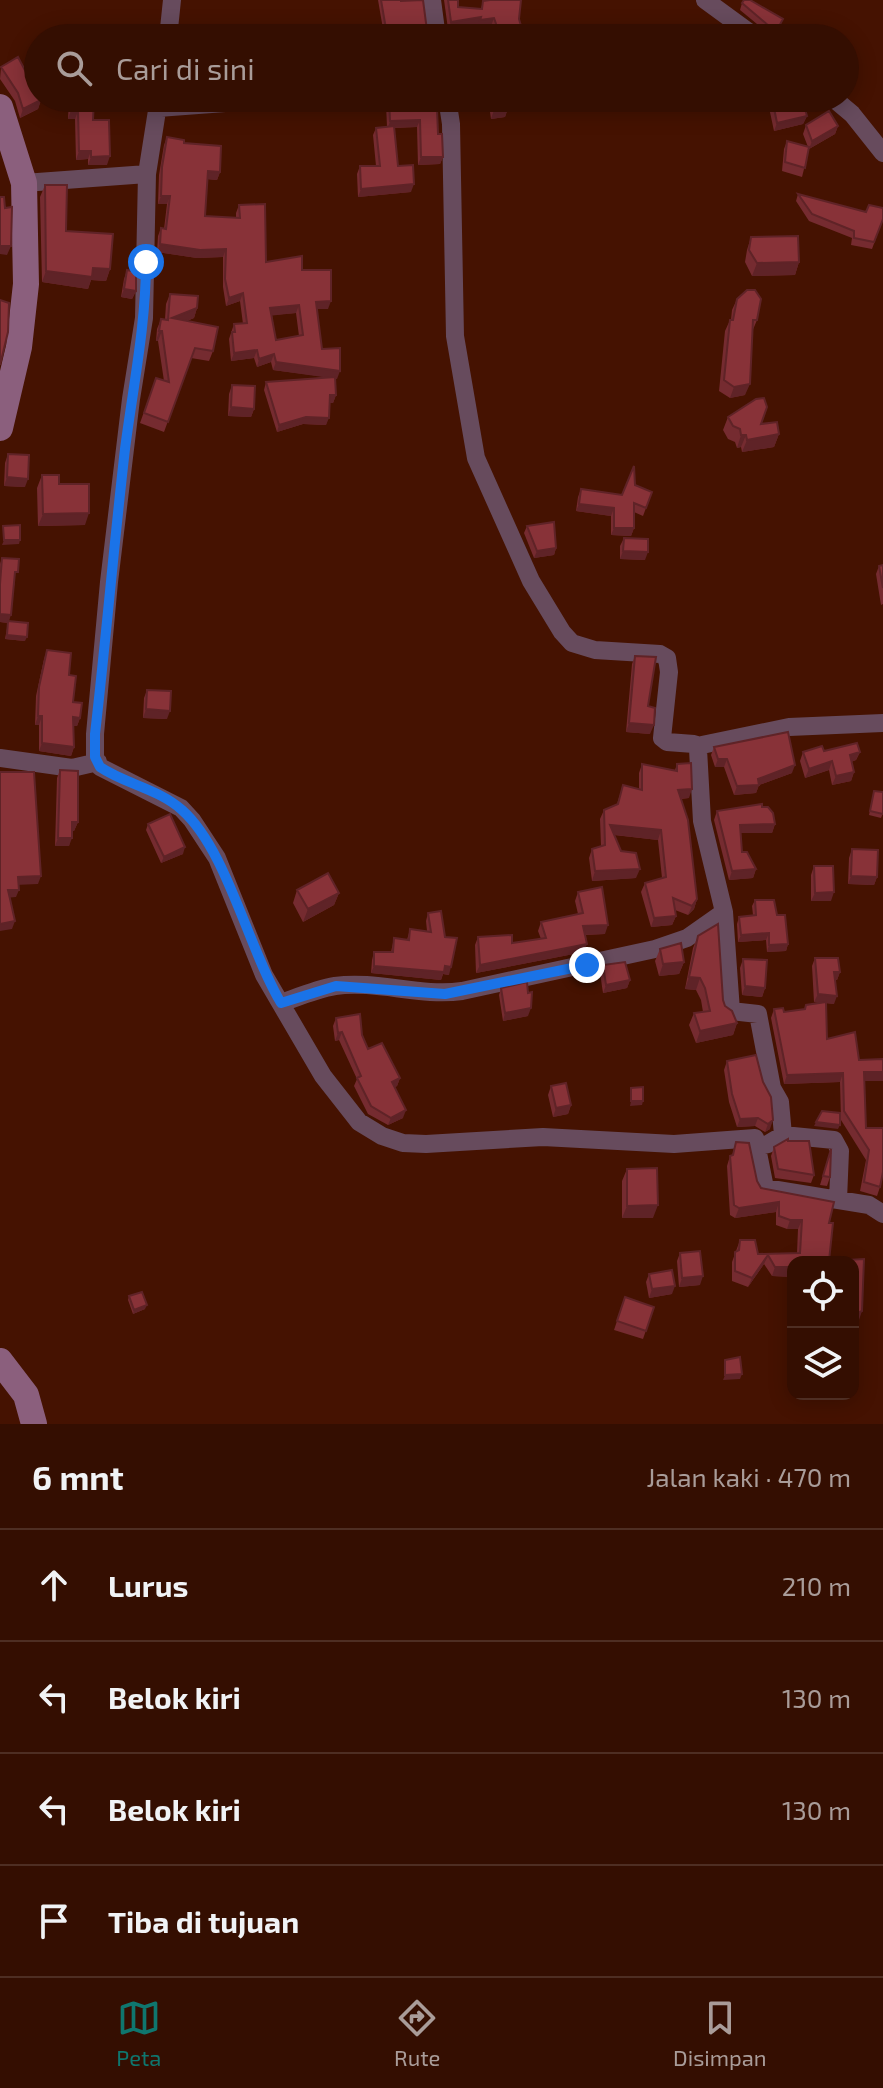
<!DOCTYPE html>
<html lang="id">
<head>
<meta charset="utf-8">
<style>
  :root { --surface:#340e01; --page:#3c170b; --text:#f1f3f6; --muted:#a99c99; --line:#4e2e23; --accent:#0f766e }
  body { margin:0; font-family:"Exo 2",sans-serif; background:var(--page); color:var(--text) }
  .controls { position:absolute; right:24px; bottom:24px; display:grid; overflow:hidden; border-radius:16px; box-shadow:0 4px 20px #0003 }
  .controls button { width:72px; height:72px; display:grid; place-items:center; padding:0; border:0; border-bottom:2px solid var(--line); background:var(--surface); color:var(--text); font:40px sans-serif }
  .stop { position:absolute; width:24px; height:24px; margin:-18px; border:6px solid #1a73e8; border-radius:50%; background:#fff }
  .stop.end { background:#1a73e8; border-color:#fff; box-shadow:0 2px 8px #0008 }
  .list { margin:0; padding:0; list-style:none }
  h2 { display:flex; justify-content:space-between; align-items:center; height:104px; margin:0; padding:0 32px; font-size:34px }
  h2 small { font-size:26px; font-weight:400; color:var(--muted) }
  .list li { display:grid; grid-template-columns:52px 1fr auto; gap:24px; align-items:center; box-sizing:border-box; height:112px; padding:0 32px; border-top:2px solid var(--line) }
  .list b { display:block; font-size:30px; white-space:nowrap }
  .list em { font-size:26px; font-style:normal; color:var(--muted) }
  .icon { flex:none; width:44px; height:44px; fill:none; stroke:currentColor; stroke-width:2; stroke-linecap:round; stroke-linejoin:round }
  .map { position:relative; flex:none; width:883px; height:1424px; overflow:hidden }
  .search { position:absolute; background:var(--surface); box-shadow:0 4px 20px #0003; left:24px; right:24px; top:24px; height:88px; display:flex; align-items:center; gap:20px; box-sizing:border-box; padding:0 28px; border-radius:44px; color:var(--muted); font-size:30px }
  .sheet { height:552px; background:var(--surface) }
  nav { display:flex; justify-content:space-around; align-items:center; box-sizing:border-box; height:112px; border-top:2px solid var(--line); background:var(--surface); font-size:22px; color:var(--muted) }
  nav a { display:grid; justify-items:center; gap:4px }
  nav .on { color:var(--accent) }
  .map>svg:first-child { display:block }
</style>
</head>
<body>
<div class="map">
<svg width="883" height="1424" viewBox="0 0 883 1424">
  <rect width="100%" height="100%" fill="#451201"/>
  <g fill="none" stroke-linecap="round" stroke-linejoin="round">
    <path stroke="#674b5d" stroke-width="18" d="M 432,0 L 437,38
      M 705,0 L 757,38
      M 168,38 L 172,0
      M 833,98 L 852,114 L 883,153
      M 158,108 L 295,98
      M 147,174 L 144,318 L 131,399 L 109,582 L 95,734 L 95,757 L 100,767 L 181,808 L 192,820 L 217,858 L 264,975 L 323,1076 L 359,1122 L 382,1136 L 403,1143 L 426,1144 L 543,1137 L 674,1144 L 755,1138 L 765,1188 L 869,1205 L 883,1214
      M 24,183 L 147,174 L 159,98
      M 697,746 L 789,727 L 883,723
      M 0,758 L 72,768 L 98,762
      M 724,912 L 731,1011 L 758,1014 L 772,1088 L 780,1102 L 783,1135
      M 281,1003 C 298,997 317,989 335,986 C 377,980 420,997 462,991 L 655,949 L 687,938 L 724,912 L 702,821 L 698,749 L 694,744 L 667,742 L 662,738 L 669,672 L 667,658 L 660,654 L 595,650 L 572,643 L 562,632 L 531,581 L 476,458 L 455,336 L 451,124 L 447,98
      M 756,1147 L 768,1144 L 783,1135 L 834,1140 L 840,1151 L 838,1200"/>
    <path stroke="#8b5f7d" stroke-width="26" d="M 0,107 L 24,183 L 26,284 L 19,347 L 0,428
      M 0,1361 L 26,1395 L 34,1424"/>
  </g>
  <path fill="#752b30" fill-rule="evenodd" d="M 378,0 L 401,0 L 428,38 L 375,38 L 378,30 L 383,29 Z
    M 444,0 L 458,0 L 458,7 L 481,9 L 483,1 L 519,19 L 524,38 L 495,38 L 491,26 L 477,27 L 478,25 L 448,29 Z
    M 742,3 L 783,19 L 774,38 L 740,10 Z
    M 1,67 L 41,100 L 38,109 L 20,118 L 15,101 L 0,79 Z
    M 69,98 L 94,98 L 93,120 L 107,165 L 88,165 L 88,159 L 76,160 L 75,119 L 68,119 Z
    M 359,98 L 439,98 L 437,116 L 438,134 L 443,157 L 440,164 L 418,165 L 417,127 L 394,128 L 398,166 L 411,192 L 358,197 L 357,174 L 360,166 L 376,166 L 373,135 L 376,128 L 387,127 L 386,104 L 359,105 Z
    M 459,98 L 482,98 L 479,106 L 461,108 Z
    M 488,98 L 506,98 L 508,108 L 505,117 L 491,119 Z
    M 767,98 L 802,98 L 807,116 L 803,124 L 774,131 Z
    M 806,125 L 838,126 L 835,134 L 809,149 L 802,177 L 782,171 L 784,149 L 787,141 L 808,147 L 803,134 Z
    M 167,137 L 184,143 L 220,172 L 217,180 L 207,179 L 205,216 L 236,218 L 236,213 L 239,205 L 266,262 L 302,270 L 328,309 L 317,309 L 322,349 L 337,379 L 335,378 L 336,395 L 333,403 L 330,403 L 326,425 L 303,424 L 277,432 L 264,390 L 266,382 L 327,377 L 273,370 L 271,362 L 257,367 L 254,358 L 231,361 L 229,339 L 234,324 L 243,324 L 240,301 L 226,306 L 223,287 L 223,257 L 197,258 L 157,252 L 158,236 L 161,228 L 164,229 L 167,204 L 158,204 L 159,175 L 164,145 ZM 296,313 L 299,336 L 276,340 L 272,315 Z
    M 45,185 L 66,231 L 110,269 L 106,281 L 91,280 L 88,289 L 42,282 L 40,197 Z
    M 798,194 L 866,212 L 883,219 L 872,249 L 851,245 L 852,238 L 809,221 L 796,201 Z
    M 751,237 L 799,262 L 795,275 L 752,276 L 745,262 L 747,250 Z
    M 127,270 L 136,291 L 132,299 L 121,297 L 124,279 Z
    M 170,294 L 197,308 L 194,318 L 187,321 L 213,351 L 209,361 L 191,358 L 164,432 L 140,423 L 156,378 L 164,381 L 158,341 L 156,341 L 157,329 L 161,319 L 165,319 L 166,304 Z
    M 737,299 L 757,320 L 752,332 L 745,395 L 730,398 L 719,391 L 725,331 L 730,320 L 731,320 L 732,310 Z
    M 232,385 L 254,409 L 251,417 L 228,416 L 229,394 Z
    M 728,417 L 761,424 L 779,434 L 774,447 L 742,452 L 741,447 L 737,448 L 735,442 L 728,439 L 723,430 Z
    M 8,454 L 25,487 L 4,486 L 5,463 Z
    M 42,475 L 59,484 L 85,525 L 38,526 L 37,488 Z
    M 635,485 L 652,492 L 643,516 L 634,512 L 634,528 L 631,536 L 611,535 L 611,516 L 576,511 L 578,497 L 581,489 L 622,495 Z
    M 527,526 L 556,548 L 554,555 L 534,558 L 524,533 Z
    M 624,538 L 645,560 L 620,559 L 620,546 Z
    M 2,558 L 15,580 L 9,621 L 25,641 L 5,639 L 8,623 L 0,622 L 0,564 Z
    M 883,565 L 883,604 L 881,605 L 876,574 L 879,566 Z
    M 47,650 L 69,675 L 73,702 L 80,718 L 77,726 L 74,726 L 74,747 L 71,756 L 39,751 L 39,725 L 35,725 L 36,696 L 44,659 Z
    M 635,656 L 648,706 L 650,734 L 626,732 L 632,664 Z
    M 147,690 L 167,719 L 143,718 L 144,698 Z
    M 714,747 L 792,773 L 759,785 L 756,793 L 734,795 L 724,767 L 715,767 L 711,755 Z
    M 824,751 L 860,752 L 856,760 L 851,762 L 854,772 L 851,781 L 832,785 L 829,770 L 805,778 L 800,761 L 803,752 Z
    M 642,764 L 675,770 L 677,764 L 689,798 L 681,799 L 697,899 L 694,909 L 688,915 L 675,910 L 676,916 L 672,925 L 651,927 L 641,892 L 645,883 L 662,878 L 658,840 L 614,835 L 621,851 L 636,878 L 592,881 L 589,858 L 592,849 L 601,846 L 600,819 L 604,810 L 617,804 L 623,785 L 639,789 L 639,773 Z
    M 60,770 L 78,822 L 74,831 L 72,831 L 69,846 L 55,846 L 57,778 Z
    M 874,791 L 883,813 L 881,818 L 869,815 Z
    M 762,807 L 775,824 L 772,833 L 740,833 L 742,852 L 756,869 L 753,878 L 729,880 L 714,820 L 717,811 Z
    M 148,824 L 183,854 L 161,863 L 146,830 Z
    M 852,849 L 877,877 L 874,885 L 848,884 L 849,858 Z
    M 814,866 L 831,901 L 811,901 L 811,875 Z
    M 297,890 L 339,893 L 334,905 L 303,922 L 293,903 Z
    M 578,892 L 605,934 L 585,935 L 584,952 L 476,973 L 475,945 L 478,937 L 512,943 L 541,939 L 538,931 L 541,922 L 578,914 L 575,901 Z
    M 755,900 L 777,915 L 788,944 L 786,951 L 767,952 L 766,940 L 738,942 L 737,924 L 739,917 L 753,915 L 752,906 Z
    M 428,913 L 449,975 L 443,974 L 441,980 L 371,973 L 372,960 L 374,952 L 391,952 L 394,938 L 407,940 L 410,929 L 427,931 L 426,921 Z
    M 698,936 L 725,1006 L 737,1023 L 733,1035 L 696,1043 L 689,1025 L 694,1013 L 703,1012 L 701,1000 L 696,990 L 685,989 L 693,948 Z
    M 660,949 L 684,962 L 679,974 L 659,976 L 655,961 Z
    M 815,958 L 840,972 L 837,980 L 835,980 L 834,1004 L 826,1003 L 827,1039 L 859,1060 L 864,1081 L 866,1128 L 880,1187 L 877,1196 L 860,1191 L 866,1160 L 841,1120 L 840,1082 L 784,1084 L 771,1018 L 774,1009 L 784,1012 L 804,1010 L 806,1005 L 821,1003 L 814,1002 L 812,966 Z
    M 743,959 L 765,988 L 762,997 L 742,995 L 740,968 Z
    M 603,965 L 630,980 L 627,988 L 603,993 L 600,973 Z
    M 501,988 L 528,1016 L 503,1021 L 499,995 Z
    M 336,1018 L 362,1035 L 368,1049 L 400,1078 L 397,1086 L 395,1087 L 403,1118 L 388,1125 L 368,1114 L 354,1086 L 357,1079 L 339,1040 L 335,1041 L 333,1026 Z
    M 756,1055 L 770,1129 L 765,1132 L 755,1126 L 737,1127 L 729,1102 L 724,1070 L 727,1061 Z
    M 551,1086 L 571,1105 L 568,1114 L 553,1117 L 548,1095 Z
    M 788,1141 L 814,1175 L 811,1183 L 775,1178 L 771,1156 L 774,1147 Z
    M 736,1142 L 761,1188 L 829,1223 L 829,1261 L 859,1320 L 793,1262 L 793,1277 L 772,1276 L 764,1264 L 748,1287 L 732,1281 L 732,1262 L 740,1240 L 758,1254 L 797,1253 L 798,1229 L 787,1229 L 776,1225 L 776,1212 L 735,1218 L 730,1215 L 727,1166 L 730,1156 L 732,1156 Z
    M 831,1149 L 830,1177 L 827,1186 L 820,1185 Z
    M 627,1169 L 653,1218 L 622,1218 L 622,1181 Z
    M 680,1253 L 700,1285 L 679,1287 L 677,1261 Z
    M 649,1274 L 672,1294 L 649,1298 L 646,1282 Z
    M 129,1296 L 145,1309 L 133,1314 L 128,1300 Z
    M 625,1297 L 654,1307 L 643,1339 L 614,1330 Z"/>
  <path fill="#5f2327" d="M 481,17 L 478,25 L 448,29 L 451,22 Z
    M 494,18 L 491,26 L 477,27 L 480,20 Z
    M 362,98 L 389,98 L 386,104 L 359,105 Z
    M 482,98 L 479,106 L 461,108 L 464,99 Z
    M 41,100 L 38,109 L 20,118 L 23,109 Z
    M 508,108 L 505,117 L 491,119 L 494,110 Z
    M 71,110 L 78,111 L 75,119 L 68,119 Z
    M 807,116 L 803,124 L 774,131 L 777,123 Z
    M 420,120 L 417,127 L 388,128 L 390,121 Z
    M 838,126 L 835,134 L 809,149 L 812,141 Z
    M 79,151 L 91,151 L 88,159 L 76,160 Z
    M 110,156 L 107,165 L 88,165 L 91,157 Z
    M 421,157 L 443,157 L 440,164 L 418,165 Z
    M 208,171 L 220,172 L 217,180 L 205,179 Z
    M 414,184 L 411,192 L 358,197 L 361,189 Z
    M 161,196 L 170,196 L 167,204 L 158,204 Z
    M 160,244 L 226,249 L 223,257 L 197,258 L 157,252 Z
    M 0,246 L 11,246 L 7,255 L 0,254 Z
    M 799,262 L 795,275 L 752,276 L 757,263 Z
    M 93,268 L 110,269 L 106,281 L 91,280 L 88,289 L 42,282 L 46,271 Z
    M 124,289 L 136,291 L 132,299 L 121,297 Z
    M 243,293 L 240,301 L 226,306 L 229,298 Z
    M 331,301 L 328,309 L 313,309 L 316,302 Z
    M 299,305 L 296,313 L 268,316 L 270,308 Z
    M 197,308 L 194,318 L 168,328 L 172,318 Z
    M 159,331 L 162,331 L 158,341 L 156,341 Z
    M 257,350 L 254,358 L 231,361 L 234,353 Z
    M 274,354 L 271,362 L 257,367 L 259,359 Z
    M 276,362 L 340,371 L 337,379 L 273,370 Z
    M 750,384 L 745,395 L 730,398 L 734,387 Z
    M 330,395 L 336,395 L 333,403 L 328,403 Z
    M 231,407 L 254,409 L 251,417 L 228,416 Z
    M 306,417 L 329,418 L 326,425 L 303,424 L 277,432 L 279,425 Z
    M 779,434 L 774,447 L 742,452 L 747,440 Z
    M 741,435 L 746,435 L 741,447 L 737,448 Z
    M 7,477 L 28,479 L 25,487 L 4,486 Z
    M 579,504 L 614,508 L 611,516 L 576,511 Z
    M 89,513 L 85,525 L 38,526 L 43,514 Z
    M 614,528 L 634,528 L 631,536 L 611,535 Z
    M 4,540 L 20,540 L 19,544 L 2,545 Z
    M 556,548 L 554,555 L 534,558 L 537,551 Z
    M 623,551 L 648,552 L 645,560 L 620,559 Z
    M 0,614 L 11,615 L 8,623 L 0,622 Z
    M 7,635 L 27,637 L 25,641 L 5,639 Z
    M 146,709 L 170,711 L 167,719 L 143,718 Z
    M 38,716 L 42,716 L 39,725 L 35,725 Z
    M 73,717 L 80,718 L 77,726 L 70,726 Z
    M 629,723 L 654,725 L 650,734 L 626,732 Z
    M 42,743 L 74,747 L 71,756 L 39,751 Z
    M 860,752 L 856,760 L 847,763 L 850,755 Z
    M 718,759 L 727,759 L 724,767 L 715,767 Z
    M 832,761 L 829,770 L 805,778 L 809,769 Z
    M 795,765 L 792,773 L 759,785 L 756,793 L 734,795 L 737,786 Z
    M 854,772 L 851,781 L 832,785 L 836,776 Z
    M 692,789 L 689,798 L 675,799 L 678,790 Z
    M 72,822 L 78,822 L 74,831 L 69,831 Z
    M 775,824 L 772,833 L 737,833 L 740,825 Z
    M 610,825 L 661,830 L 658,840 L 607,834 Z
    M 58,838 L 72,838 L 69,846 L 55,846 Z
    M 185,847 L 183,854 L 161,863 L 164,857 Z
    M 640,869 L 636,878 L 592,881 L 595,871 Z
    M 756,869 L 753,878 L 729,880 L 732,871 Z
    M 41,876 L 38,884 L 15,885 L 18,877 Z
    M 851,876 L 877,877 L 874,885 L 848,884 Z
    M 8,890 L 19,890 L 16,897 L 5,898 Z
    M 834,892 L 831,901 L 811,901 L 815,893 Z
    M 339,893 L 334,905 L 303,922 L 308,909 Z
    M 697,899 L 694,909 L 688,915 L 692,906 Z
    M 676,916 L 672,925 L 651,927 L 654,918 Z
    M 15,921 L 12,929 L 0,931 L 0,924 Z
    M 608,925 L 605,934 L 580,935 L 583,926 Z
    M 769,933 L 766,940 L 738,942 L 741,935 Z
    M 587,944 L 584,952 L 476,973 L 480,965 Z
    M 788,944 L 786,951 L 767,952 L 769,945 Z
    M 684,962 L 679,974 L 659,976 L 663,964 Z
    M 374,966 L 445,966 L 451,967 L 449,975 L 443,974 L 441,980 L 371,973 Z
    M 834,972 L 840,972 L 837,980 L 831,981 Z
    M 689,977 L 700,978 L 696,990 L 685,989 Z
    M 630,980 L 627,988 L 603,993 L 606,985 Z
    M 745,986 L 765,988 L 762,997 L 742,995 Z
    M 818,994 L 837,996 L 834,1004 L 814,1002 Z
    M 531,1008 L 528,1016 L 503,1021 L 505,1013 Z
    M 737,1023 L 733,1035 L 696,1043 L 700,1031 Z
    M 342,1032 L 339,1040 L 335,1041 L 338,1033 Z
    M 864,1072 L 883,1072 L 883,1081 L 860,1081 Z
    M 843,1073 L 840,1082 L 784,1084 L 787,1075 Z
    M 400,1078 L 397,1086 L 390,1090 L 392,1082 Z
    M 631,1101 L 643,1101 L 642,1105 L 630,1106 Z
    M 571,1105 L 568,1114 L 553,1117 L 556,1108 Z
    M 406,1110 L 403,1118 L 388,1125 L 391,1118 Z
    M 758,1118 L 755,1126 L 737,1127 L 740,1119 Z
    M 773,1120 L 770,1129 L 765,1132 L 768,1124 Z
    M 816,1122 L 840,1125 L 838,1129 L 814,1126 Z
    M 779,1202 L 776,1212 L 735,1218 L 739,1208 Z
    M 658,1205 L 653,1218 L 622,1218 L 627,1206 Z
    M 790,1220 L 802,1220 L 798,1229 L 787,1229 Z
    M 768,1255 L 764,1264 L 748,1287 L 752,1278 Z
    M 775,1267 L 793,1267 L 793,1277 L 772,1276 Z
    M 703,1276 L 700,1285 L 679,1287 L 682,1278 Z
    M 675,1286 L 672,1294 L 649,1298 L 652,1289 Z
    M 147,1305 L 145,1309 L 133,1314 L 134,1310 Z
    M 862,1311 L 859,1320 L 853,1323 L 853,1315 Z
    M 742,1374 L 740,1379 L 723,1380 L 725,1375 Z"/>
  <path fill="#883238" stroke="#5f2327" stroke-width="2" fill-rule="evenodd" d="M 381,0 L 401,0 L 401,1 L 423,0 L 428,38 L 378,38 L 378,30 L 386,29 Z
    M 448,0 L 458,0 L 458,7 L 482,9 L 483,1 L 490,0 L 521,0 L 519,19 L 524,36 L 501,38 L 494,18 L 480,20 L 481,17 L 451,22 Z
    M 744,0 L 750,0 L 783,19 L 776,32 L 742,3 Z
    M 810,33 L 816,38 L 805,38 Z
    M 18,57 L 38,95 L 38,98 L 41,100 L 23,109 L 18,93 L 1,67 Z
    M 72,98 L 94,98 L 93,120 L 109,120 L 110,156 L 91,157 L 91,151 L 79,151 L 78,111 L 71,110 Z
    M 389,98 L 439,98 L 440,108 L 437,108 L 438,134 L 442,134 L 443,157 L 421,157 L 420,120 L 390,121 Z
    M 493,98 L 506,98 L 508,108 L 494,110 Z
    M 772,98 L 802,98 L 807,116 L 777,123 Z
    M 829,111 L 838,126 L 812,141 L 806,125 Z
    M 394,126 L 398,166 L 413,165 L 414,184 L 361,189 L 360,166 L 380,166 L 376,128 Z
    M 167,137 L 184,140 L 184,143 L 221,146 L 220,172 L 208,171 L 205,216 L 240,218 L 239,205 L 265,204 L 266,262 L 302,256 L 302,270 L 331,270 L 331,301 L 316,302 L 322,349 L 340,348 L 340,371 L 276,362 L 274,354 L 259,359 L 257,350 L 234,353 L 232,332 L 235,332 L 234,324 L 247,323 L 243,293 L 229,298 L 225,279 L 226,249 L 200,250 L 160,244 L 161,228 L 166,229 L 170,196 L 161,196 L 162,167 ZM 299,305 L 303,335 L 276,340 L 270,308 Z
    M 787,141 L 809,147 L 805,168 L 785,162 Z
    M 45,185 L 67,185 L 66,231 L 113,234 L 110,269 L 93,268 L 92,277 L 46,271 Z
    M 798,194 L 866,212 L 869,205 L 883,208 L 883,219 L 874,242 L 854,238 L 854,231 L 812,214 Z
    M 0,197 L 4,197 L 5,208 L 12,207 L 11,246 L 0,246 Z
    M 798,236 L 799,262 L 757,263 L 749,250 L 751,237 Z
    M 127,270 L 136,272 L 136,291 L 124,289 Z
    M 747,290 L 755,290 L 761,299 L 757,320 L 753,320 L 750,384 L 734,387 L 724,380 L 730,320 L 733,320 L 737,299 Z
    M 170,294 L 198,296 L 197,308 L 172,318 L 218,327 L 213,351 L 195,348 L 168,422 L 144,413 L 156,378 L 169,382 L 162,331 L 159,331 L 161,319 L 168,320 Z
    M 0,300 L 9,303 L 8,332 L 0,365 Z
    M 335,377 L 336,395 L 330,395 L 329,418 L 306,417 L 279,425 L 266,382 Z
    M 232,385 L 255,386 L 254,409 L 231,407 Z
    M 764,398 L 767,407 L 761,424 L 777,422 L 779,434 L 747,440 L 746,435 L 741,435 L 740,429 L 733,426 L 728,417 L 756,399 Z
    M 8,454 L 29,455 L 28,479 L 7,477 Z
    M 634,466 L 635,485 L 652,492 L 646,508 L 634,503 L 634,528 L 614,528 L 614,508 L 579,504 L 581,489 L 622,495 Z
    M 42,475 L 59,475 L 59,484 L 89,484 L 89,513 L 43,514 Z
    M 554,522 L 556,548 L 537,551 L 527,526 Z
    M 20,525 L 20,540 L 4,540 L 3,526 Z
    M 624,538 L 648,539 L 648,552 L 623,551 Z
    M 2,558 L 19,559 L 18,572 L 15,572 L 11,615 L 0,614 L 0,584 Z
    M 883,565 L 883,588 L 879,566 Z
    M 8,621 L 28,623 L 27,637 L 7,635 Z
    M 47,650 L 71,653 L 69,675 L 76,676 L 73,702 L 82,703 L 80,718 L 73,717 L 74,747 L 42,743 L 42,716 L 38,716 L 39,687 Z
    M 635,656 L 656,657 L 648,706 L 655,708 L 654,725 L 629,723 Z
    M 147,690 L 171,691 L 170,711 L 146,709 Z
    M 788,732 L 795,765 L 758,779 L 759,785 L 737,786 L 727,759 L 718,759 L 714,747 Z
    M 857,743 L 860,752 L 850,755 L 854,772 L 836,776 L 832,761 L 809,769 L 803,752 L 822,746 L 824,751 Z
    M 691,763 L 692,789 L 678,790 L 688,820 L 697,899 L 692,906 L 673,898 L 676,916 L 654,918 L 645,883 L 666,877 L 661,830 L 610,825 L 621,851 L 636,853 L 640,869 L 595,871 L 592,849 L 605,845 L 604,810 L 618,804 L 623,785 L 642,790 L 642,764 L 677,771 L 677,764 Z
    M 60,770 L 78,771 L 78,822 L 72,822 L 72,838 L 58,838 Z
    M 0,772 L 34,772 L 41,876 L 18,877 L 19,890 L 8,890 L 15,921 L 0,924 Z
    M 874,791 L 883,792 L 883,814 L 870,811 Z
    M 762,804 L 762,807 L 768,807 L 773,813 L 775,824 L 740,825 L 742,852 L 747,852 L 756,869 L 732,871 L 717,811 Z
    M 170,814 L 185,847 L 164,857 L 148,824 Z
    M 852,849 L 878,850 L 877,877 L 851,876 Z
    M 814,866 L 833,866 L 834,892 L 815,893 Z
    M 328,873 L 339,893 L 308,909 L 297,890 Z
    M 602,887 L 608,925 L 583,926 L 587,944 L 480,965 L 478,937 L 512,935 L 512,943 L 546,938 L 541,922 L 583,913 L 578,892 Z
    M 755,900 L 774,900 L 777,915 L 785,915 L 788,944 L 769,945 L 769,933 L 741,935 L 739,917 L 756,915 Z
    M 441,911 L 445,937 L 457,938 L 451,967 L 445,966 L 444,972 L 374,966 L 374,952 L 393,952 L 394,938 L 409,940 L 410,929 L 431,932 L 428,913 Z
    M 718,924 L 723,1000 L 725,1006 L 732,1011 L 737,1023 L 700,1031 L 694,1013 L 710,1011 L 705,988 L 700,978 L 689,977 L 698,936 Z
    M 681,943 L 684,962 L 663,964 L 660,949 Z
    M 815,958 L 838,958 L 840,972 L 834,972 L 837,996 L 818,994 Z
    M 743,959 L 767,960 L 765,988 L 745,986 Z
    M 625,962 L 630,980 L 606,985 L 603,965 Z
    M 527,982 L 528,993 L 532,992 L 531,1008 L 505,1013 L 501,988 Z
    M 826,1002 L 827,1039 L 855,1032 L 859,1060 L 883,1059 L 883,1072 L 864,1072 L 866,1128 L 883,1128 L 883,1172 L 880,1187 L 864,1182 L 869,1150 L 844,1111 L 843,1073 L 787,1075 L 774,1009 L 783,1008 L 784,1012 L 805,1009 L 806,1005 Z
    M 360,1014 L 362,1035 L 368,1049 L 382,1043 L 400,1078 L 392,1082 L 406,1110 L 391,1118 L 371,1106 L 357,1078 L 361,1076 L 342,1032 L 338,1033 L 336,1018 Z
    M 756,1055 L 763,1082 L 771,1097 L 773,1120 L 768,1124 L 758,1118 L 740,1119 L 732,1094 L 727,1061 Z
    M 566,1083 L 571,1105 L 556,1108 L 551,1086 Z
    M 643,1087 L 643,1101 L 631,1101 L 631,1088 Z
    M 822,1111 L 840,1113 L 840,1125 L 816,1122 Z
    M 788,1139 L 788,1141 L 809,1141 L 814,1175 L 778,1169 L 774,1147 Z
    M 736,1142 L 749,1143 L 757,1181 L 761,1188 L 834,1202 L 829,1223 L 833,1223 L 829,1261 L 864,1259 L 862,1311 L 853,1315 L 853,1262 L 793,1262 L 793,1267 L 775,1267 L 768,1255 L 752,1278 L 735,1271 L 735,1252 L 739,1250 L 740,1240 L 755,1240 L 758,1254 L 800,1253 L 802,1220 L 790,1220 L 779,1216 L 779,1202 L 739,1208 L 734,1205 L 730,1156 L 733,1155 Z
    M 831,1149 L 830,1177 L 823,1176 Z
    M 657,1168 L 658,1205 L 627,1206 L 627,1169 Z
    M 700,1251 L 703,1276 L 682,1278 L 680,1253 Z
    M 672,1270 L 675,1286 L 652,1289 L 649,1274 Z
    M 142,1292 L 147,1305 L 134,1310 L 129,1296 Z
    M 625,1297 L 654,1307 L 646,1331 L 617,1321 Z
    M 740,1357 L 742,1374 L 725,1375 L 725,1360 Z"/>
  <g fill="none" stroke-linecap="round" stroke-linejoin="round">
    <path stroke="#1a73e8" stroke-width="10" d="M 146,262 C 146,325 133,387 125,449 C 114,544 106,639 95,734 L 95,757 L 100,767 C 125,784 159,789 182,810 C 227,850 248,948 281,1003 L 336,986 L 445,994 L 587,965"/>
  </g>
</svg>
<div class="controls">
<button><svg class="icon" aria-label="locate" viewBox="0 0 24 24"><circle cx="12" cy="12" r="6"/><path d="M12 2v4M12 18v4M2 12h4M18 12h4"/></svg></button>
<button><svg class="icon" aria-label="layers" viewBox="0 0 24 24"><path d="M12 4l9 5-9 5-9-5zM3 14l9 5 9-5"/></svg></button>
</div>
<div class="stop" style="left:146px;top:262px"></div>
<div class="stop end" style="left:587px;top:965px"></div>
<div class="search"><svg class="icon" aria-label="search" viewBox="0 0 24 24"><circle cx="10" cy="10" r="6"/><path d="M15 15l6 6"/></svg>Cari di sini</div>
</div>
<section class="sheet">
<h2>6 mnt<small>Jalan kaki · 470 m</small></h2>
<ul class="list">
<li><svg class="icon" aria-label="ahead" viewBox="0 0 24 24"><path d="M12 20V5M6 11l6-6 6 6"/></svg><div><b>Lurus</b></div><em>210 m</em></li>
<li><svg class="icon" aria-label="left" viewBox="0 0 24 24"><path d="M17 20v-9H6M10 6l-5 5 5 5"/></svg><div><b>Belok kiri</b></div><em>130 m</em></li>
<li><svg class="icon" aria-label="left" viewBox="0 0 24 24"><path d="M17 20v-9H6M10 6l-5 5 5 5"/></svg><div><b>Belok kiri</b></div><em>130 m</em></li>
<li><svg class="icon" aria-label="arrive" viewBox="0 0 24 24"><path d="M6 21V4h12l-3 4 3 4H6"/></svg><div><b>Tiba di tujuan</b></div></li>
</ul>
</section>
<nav>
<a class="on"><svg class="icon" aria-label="map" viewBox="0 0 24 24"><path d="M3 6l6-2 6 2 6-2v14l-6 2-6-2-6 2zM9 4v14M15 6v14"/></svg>Peta</a>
<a><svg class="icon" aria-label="directions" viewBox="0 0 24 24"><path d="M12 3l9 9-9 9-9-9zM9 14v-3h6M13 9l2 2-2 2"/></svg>Rute</a>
<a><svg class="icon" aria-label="saved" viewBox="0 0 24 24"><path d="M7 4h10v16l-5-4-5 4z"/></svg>Disimpan</a>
</nav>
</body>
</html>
